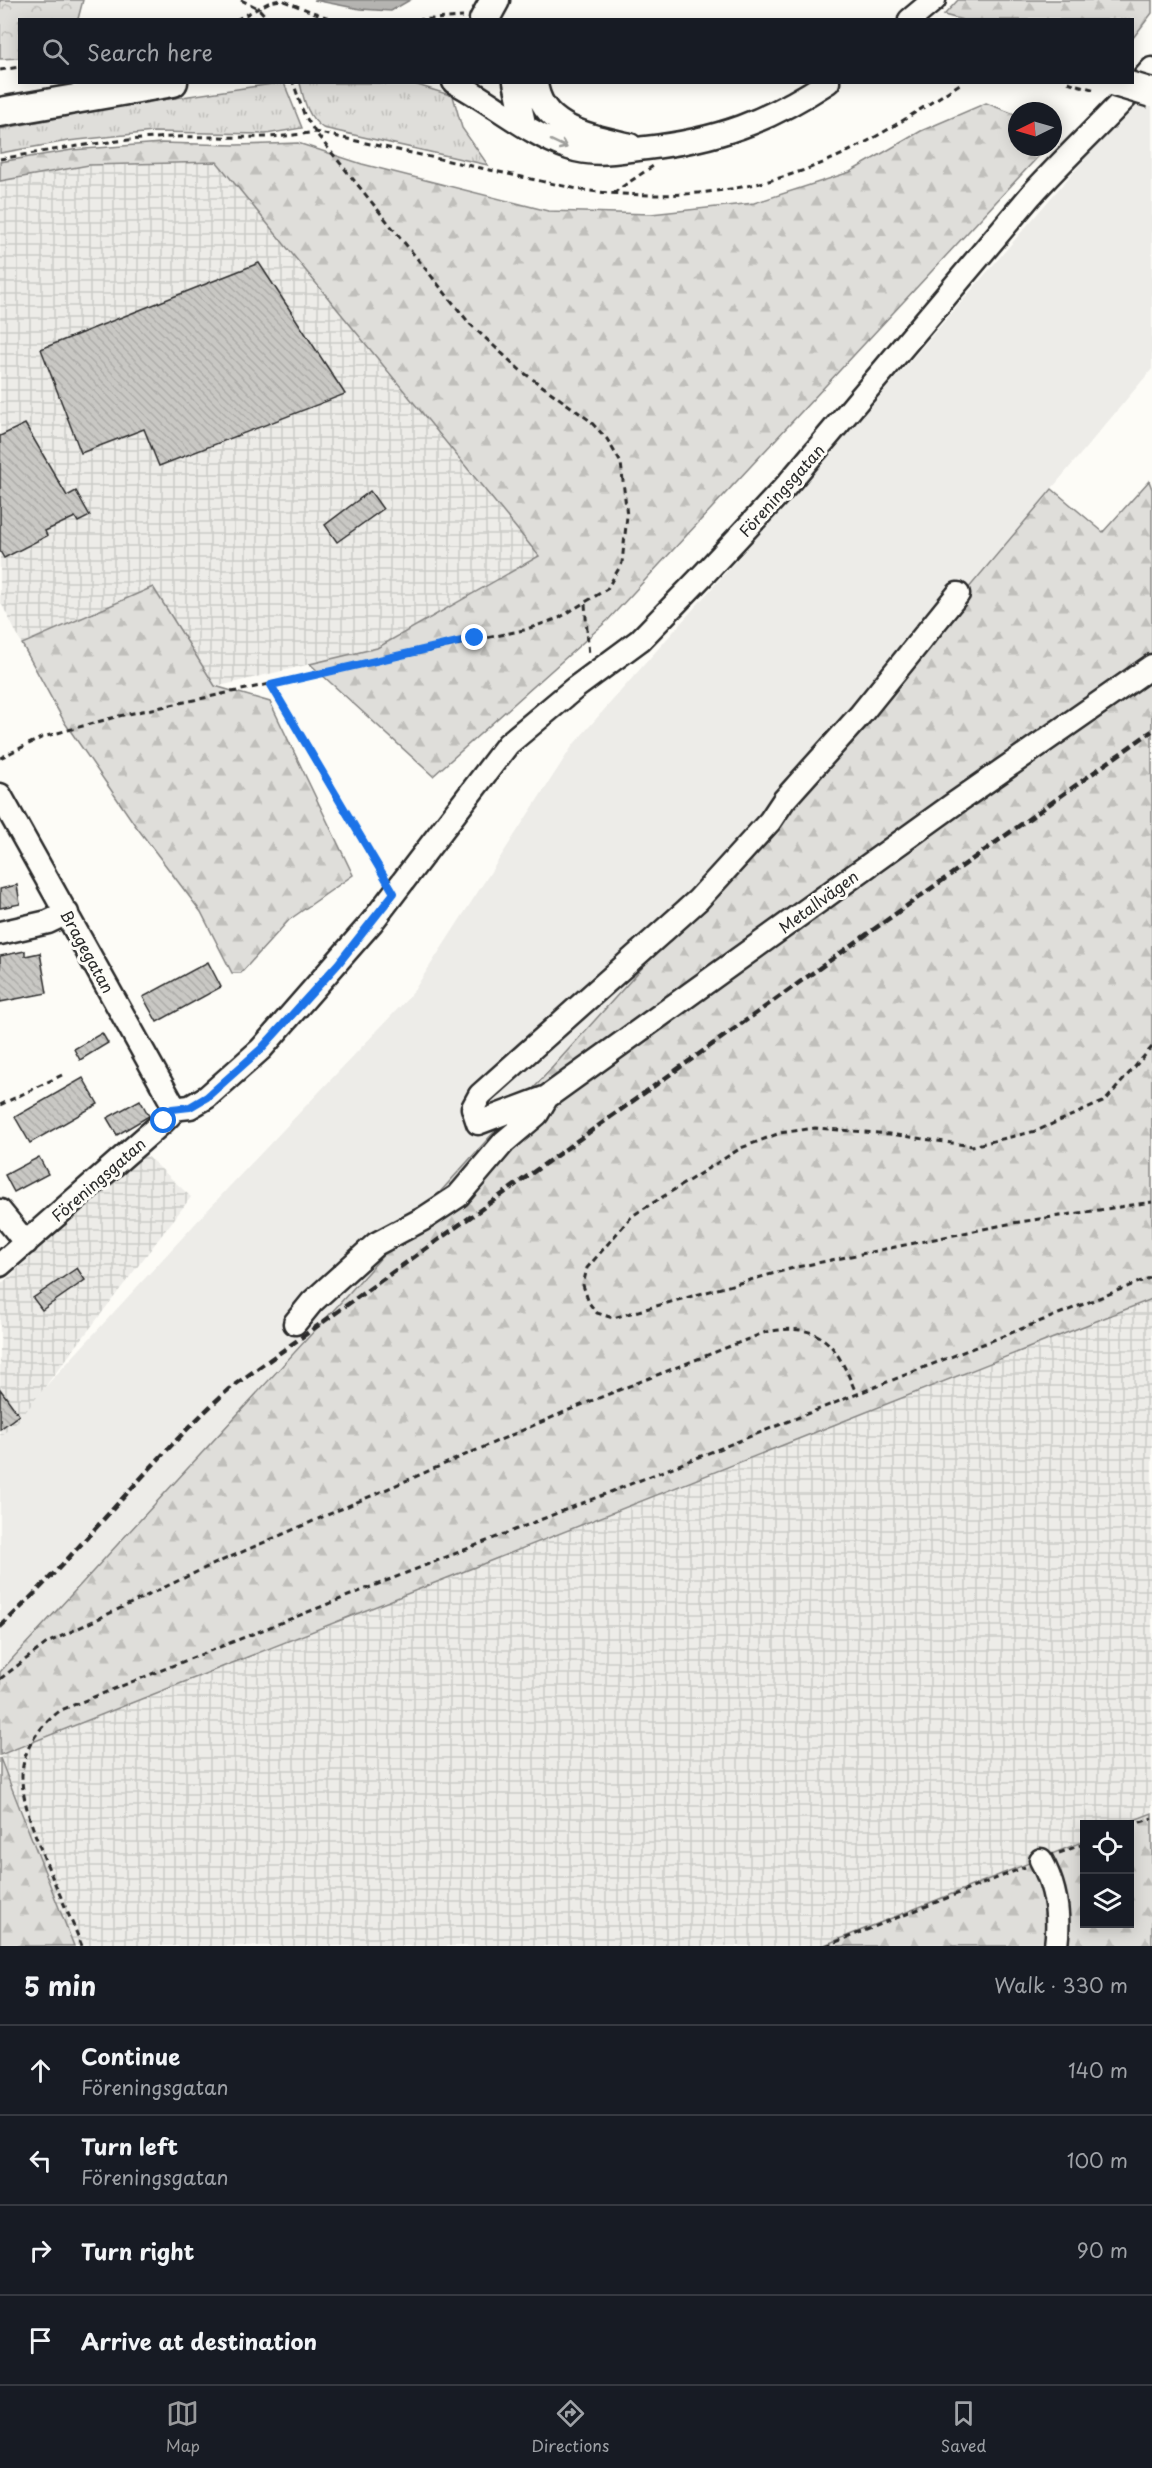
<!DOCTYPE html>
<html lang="en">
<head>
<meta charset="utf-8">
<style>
  :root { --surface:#171b24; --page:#242831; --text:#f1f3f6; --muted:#9ea1a6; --line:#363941; --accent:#98999b }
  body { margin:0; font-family:"Playpen Sans",sans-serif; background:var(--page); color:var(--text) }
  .controls { position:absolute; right:18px; bottom:18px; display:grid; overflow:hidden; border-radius:0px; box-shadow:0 3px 15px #0003 }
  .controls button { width:54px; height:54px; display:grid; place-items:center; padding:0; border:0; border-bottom:2px solid var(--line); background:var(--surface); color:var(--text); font:30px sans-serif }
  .compass { position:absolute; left:1008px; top:102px; width:54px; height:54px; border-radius:50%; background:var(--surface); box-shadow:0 3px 15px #0003; rotate:265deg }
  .stop { position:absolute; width:18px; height:18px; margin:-14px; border:4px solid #1a73e8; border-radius:50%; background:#fff }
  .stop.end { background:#1a73e8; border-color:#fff; box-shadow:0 2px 6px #0008 }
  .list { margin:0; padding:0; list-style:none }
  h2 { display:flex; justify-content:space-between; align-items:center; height:78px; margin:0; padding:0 24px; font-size:26px }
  h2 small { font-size:20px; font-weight:400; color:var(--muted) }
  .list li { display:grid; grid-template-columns:39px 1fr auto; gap:18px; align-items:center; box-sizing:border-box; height:90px; padding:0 24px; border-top:2px solid var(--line) }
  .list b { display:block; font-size:22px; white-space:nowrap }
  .list p { margin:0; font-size:20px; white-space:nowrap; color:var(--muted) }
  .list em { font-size:20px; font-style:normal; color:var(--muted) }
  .icon { flex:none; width:33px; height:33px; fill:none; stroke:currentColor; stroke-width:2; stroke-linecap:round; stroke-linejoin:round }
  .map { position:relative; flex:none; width:1152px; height:1946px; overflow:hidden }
  .search { position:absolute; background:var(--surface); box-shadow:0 3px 15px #0003; left:18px; right:18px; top:18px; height:66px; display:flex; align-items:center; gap:15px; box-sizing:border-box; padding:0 21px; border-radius:0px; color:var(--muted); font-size:22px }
  .sheet { height:438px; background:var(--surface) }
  nav { display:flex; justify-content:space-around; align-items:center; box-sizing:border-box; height:84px; border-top:2px solid var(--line); background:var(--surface); font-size:16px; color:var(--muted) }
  nav a { display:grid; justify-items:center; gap:3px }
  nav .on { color:var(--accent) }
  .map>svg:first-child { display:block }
</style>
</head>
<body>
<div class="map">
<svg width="1152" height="1946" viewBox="0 0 1152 1946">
  <defs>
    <pattern id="industrial-grid" width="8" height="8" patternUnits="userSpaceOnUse" patternTransform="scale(1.5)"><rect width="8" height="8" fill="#edece8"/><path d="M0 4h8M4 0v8" fill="none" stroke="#cbcbc7"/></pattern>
    <pattern id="grass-tufts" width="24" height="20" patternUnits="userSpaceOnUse" patternTransform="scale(1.5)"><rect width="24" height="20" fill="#dfdeda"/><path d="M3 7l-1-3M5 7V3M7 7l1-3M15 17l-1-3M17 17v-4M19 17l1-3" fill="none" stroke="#c0bfbb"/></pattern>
    <pattern id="forest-firs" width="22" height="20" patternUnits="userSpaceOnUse" patternTransform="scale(1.5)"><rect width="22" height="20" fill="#dfdeda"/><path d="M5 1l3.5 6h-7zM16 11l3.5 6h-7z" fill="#c0bfbb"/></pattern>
    <pattern id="park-crowns" width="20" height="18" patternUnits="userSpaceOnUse" patternTransform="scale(1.5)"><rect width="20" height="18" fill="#dfdeda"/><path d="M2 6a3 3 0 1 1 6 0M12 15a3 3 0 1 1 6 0" fill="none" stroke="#c0bfbb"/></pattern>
    <pattern id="building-back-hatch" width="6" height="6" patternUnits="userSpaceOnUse" patternTransform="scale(1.5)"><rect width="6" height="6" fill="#c9c8c4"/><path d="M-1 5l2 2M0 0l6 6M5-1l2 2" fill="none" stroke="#adaca9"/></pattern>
  </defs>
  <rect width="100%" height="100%" fill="#fdfcf7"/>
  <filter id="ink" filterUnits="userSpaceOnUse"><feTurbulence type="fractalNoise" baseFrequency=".0167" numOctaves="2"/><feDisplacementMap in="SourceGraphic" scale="12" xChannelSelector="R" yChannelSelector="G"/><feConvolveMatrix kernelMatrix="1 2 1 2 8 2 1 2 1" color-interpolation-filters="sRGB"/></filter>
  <g filter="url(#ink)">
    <path fill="#edece8" d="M 1152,81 L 1152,369 L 751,847 L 341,1302 L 0,1672 L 0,1436 L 228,1188 L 411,995 L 573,745 L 797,492 Z"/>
    <path fill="url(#industrial-grid)" d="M 217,162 L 539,556 L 377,648 L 215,687 L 153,587 L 22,644 L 0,601 L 0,181 L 89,165 Z
      M 144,1153 L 191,1197 L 21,1418 L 0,1437 L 0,1285 Z
      M 1152,1299 L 1152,1813 L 1124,1824 L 1084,1824 L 1084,1841 L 822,1946 L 74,1946 L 0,1755 Z"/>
    <path fill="url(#grass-tufts)" stroke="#858482" stroke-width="1.5" d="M 279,83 L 284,83 L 302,128 L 266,134 L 153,132 L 68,141 L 0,153 L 0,129 L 120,106 Z
      M 300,83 L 411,83 L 453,96 L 462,128 L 488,165 L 323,128 C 307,117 304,100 300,83 Z"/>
    <path fill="url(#forest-firs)" stroke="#858482" stroke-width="1.5" d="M 958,0 L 1152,0 L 1152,13 L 1133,38 L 1132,20 L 963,20 L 944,15 Z
      M 986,103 L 1017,115 L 1017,147 L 1047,147 L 608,620 L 433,776 L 310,664 L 377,648 L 539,556 L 217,162 L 89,165 L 0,181 L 0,162 L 72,150 L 161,143 L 236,145 L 298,143 L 362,164 L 548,211 L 651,214 L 754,203 L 850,172 L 921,131 Z
      M 1149,481 L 1152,489 L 1152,1299 L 0,1755 L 0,1672 L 341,1302 L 751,847 L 1052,489 L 1103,532 Z
      M 153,587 L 215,686 L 270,702 L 353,875 L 289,920 L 241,973 L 232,973 L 201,912 L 135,825 L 65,723 L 22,644 Z
      M 0,1758 L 74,1946 L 0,1946 Z
      M 1152,1813 L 1152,1946 L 822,1946 L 1084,1841 L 1084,1924 L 1130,1924 L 1130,1824 L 1124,1824 Z"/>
    <path fill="url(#park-crowns)" stroke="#858482" stroke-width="1.5" d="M 0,0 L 83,0 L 78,19 L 20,20 L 19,58 L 0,59 Z"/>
    <path fill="#b5b4b1" stroke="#7e7d7b" stroke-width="1.5" d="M 314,0 L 410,0 L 391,11 L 360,9 Z"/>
    <path fill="url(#building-back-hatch)" stroke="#2b2b2b" stroke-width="1.5" d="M 259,263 L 345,394 L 159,466 L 144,429 L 81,453 L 41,349 Z
      M 25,424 L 67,496 L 76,491 L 90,516 L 78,522 L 75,517 L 45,531 L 47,536 L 4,558 L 0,551 L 0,436 Z
      M 370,491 L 383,509 L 337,542 L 325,525 Z
      M 17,885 L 20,904 L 0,908 L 0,889 Z
      M 25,951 L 25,956 L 40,953 L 47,993 L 0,1002 L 0,956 Z
      M 208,962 L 221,987 L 157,1022 L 143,997 Z
      M 102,1033 L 108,1043 L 80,1060 L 74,1049 Z
      M 83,1078 L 98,1104 L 30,1143 L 15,1117 Z
      M 140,1100 L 149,1116 L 117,1135 L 107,1118 Z
      M 39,1157 L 48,1174 L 14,1192 L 5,1175 Z
      M 77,1268 L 85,1280 L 42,1310 L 33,1298 Z
      M 0,1389 L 19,1415 L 0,1429 Z"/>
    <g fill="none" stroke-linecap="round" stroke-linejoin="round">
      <g stroke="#2b2b2b" stroke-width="27">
        <path id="minor" d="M 910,20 L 934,0
          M 454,82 C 492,102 530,135 569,148 C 595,157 619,151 646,148 C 717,140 767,122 828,82
          M 515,82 L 524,123
          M 536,82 C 540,129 594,136 630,145
          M 958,594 L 861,714 L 784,800 L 770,821 L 698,900 L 480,1095 L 473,1108 L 478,1123 L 547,1097 L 951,806 L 1152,666
          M 0,795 L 172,1103 L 170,1115 L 164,1121 L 0,1265
          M 0,933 L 48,922 L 67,913
          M 172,1109 L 190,1107 L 207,1097 L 261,1049 L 372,922 L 508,744 L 575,688 L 640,640 L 704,574 L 786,486 L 1031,195 C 1070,152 1113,113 1152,69
          M 0,1211 L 26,1243
          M 295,1323 L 312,1302 L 376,1244 L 423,1219 L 458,1196 L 504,1142 L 537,1114 L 547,1097
          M 1041,1860 C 1056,1887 1060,1915 1056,1946"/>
      </g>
      <g stroke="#2b2b2b" stroke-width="33">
        <path id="major" d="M 484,20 L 495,0
          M 0,112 L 173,82"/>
      </g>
      <path stroke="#2b2b2b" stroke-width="3" stroke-dasharray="6 4.5" stroke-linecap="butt" d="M 241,0 L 258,8 L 269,20
        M 236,20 L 270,2 L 281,0 L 334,20
        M 417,20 L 463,17
        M 0,70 L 20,67
        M 1068,82 L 1077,85
        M 0,159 C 51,150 103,141 155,138 C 209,134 261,142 315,132 L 582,190 C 673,202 762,193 845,153 C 886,133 925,106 963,82
        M 613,193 L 653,166
        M 585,604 L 589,656
        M 271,686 L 383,876
        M 0,758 L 43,737 L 119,716 L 524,630 L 559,618 L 607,589 L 622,563 L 627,516 L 621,463 L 607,439 L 589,420 L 520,370 L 470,324 L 315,132 L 304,114 L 293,82
        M 1152,1047 L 1105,1101 L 1036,1131 L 972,1146 L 890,1134 L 815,1128 L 780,1133 L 741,1148 L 632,1216 L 587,1268 L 583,1285 L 589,1303 L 597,1313 L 613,1318 L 797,1267 L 1013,1223 L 1152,1202
        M 0,1105 L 62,1075
        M 0,1679 L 47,1643 L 205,1568 L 576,1407 L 766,1332 C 823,1321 836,1345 856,1393
        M 1130,1826 L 1152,1818
        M 1059,1853 L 1084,1844
        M 82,1946 C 65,1903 24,1824 22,1780 C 21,1751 38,1727 61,1710 L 1152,1277
        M 826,1946 L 1025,1867"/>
      <use href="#minor" stroke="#fdfcf7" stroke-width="22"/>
      <use href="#major" stroke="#fdfcf7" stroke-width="28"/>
      <path stroke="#2b2b2b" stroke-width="4.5" stroke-dasharray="9 4.5" stroke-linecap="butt" d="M 0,1627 C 81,1552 147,1463 229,1389 L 1152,731"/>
      <g stroke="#2b2b2b" stroke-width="33" stroke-linecap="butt">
        <path id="major-bridge" d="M 1115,82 L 1152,93"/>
      </g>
      <path stroke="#2b2b2b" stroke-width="3" stroke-dasharray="6 4.5" stroke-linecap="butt" d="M 1077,85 L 1096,90"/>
      <use href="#major-bridge" stroke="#fdfcf7" stroke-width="28"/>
    </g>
    <defs><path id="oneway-shaft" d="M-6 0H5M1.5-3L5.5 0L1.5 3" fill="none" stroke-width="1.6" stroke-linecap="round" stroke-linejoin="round" transform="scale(1.5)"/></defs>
    <use stroke="#9e9e9b" href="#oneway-shaft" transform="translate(559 144) rotate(25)"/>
  </g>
  <g fill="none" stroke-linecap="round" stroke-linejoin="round" filter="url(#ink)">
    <path stroke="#1a73e8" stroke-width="8" d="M 164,1121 L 172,1109 L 190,1107 L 207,1097 L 261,1049 L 338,964 L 394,893 L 271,685 L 475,638"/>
  </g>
  <g text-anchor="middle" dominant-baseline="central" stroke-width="6" stroke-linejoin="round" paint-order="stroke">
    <g font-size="16" fill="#2b2b2b" stroke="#fdfcf7">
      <text transform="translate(781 490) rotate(-48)">Föreningsgatan</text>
      <text transform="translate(818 901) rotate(-36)">Metallvägen</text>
      <text transform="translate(88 951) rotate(61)">Bragegatan</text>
      <text transform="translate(98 1179) rotate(-41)">Föreningsgatan</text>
    </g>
  </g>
</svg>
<div class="controls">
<button><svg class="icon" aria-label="locate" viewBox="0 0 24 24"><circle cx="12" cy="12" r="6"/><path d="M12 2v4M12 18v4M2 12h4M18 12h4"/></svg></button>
<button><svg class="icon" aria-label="layers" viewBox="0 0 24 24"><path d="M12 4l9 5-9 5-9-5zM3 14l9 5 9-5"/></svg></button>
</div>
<svg class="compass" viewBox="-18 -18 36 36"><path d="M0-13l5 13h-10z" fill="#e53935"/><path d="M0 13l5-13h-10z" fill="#9ea1a6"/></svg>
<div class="stop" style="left:164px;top:1121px"></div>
<div class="stop end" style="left:475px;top:638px"></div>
<div class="search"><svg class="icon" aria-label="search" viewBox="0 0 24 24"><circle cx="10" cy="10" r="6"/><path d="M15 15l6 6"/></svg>Search here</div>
</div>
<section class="sheet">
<h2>5 min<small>Walk · 330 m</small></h2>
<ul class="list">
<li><svg class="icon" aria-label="ahead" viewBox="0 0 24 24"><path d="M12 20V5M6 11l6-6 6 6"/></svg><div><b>Continue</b><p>Föreningsgatan</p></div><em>140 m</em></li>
<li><svg class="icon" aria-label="left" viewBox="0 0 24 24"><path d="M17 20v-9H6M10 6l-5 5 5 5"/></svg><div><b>Turn left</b><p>Föreningsgatan</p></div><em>100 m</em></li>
<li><svg class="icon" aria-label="right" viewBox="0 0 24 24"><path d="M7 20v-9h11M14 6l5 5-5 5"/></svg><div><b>Turn right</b></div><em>90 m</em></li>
<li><svg class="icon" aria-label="arrive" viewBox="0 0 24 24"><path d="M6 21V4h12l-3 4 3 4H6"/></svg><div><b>Arrive at destination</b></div></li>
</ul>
</section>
<nav>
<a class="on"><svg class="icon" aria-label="map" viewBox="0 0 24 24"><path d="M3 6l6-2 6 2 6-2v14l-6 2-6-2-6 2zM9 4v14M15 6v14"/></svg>Map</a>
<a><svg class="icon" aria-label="directions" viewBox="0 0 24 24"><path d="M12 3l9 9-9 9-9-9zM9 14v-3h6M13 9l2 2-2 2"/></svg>Directions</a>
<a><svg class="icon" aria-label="saved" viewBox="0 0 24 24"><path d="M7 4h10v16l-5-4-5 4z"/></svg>Saved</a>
</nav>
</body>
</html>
